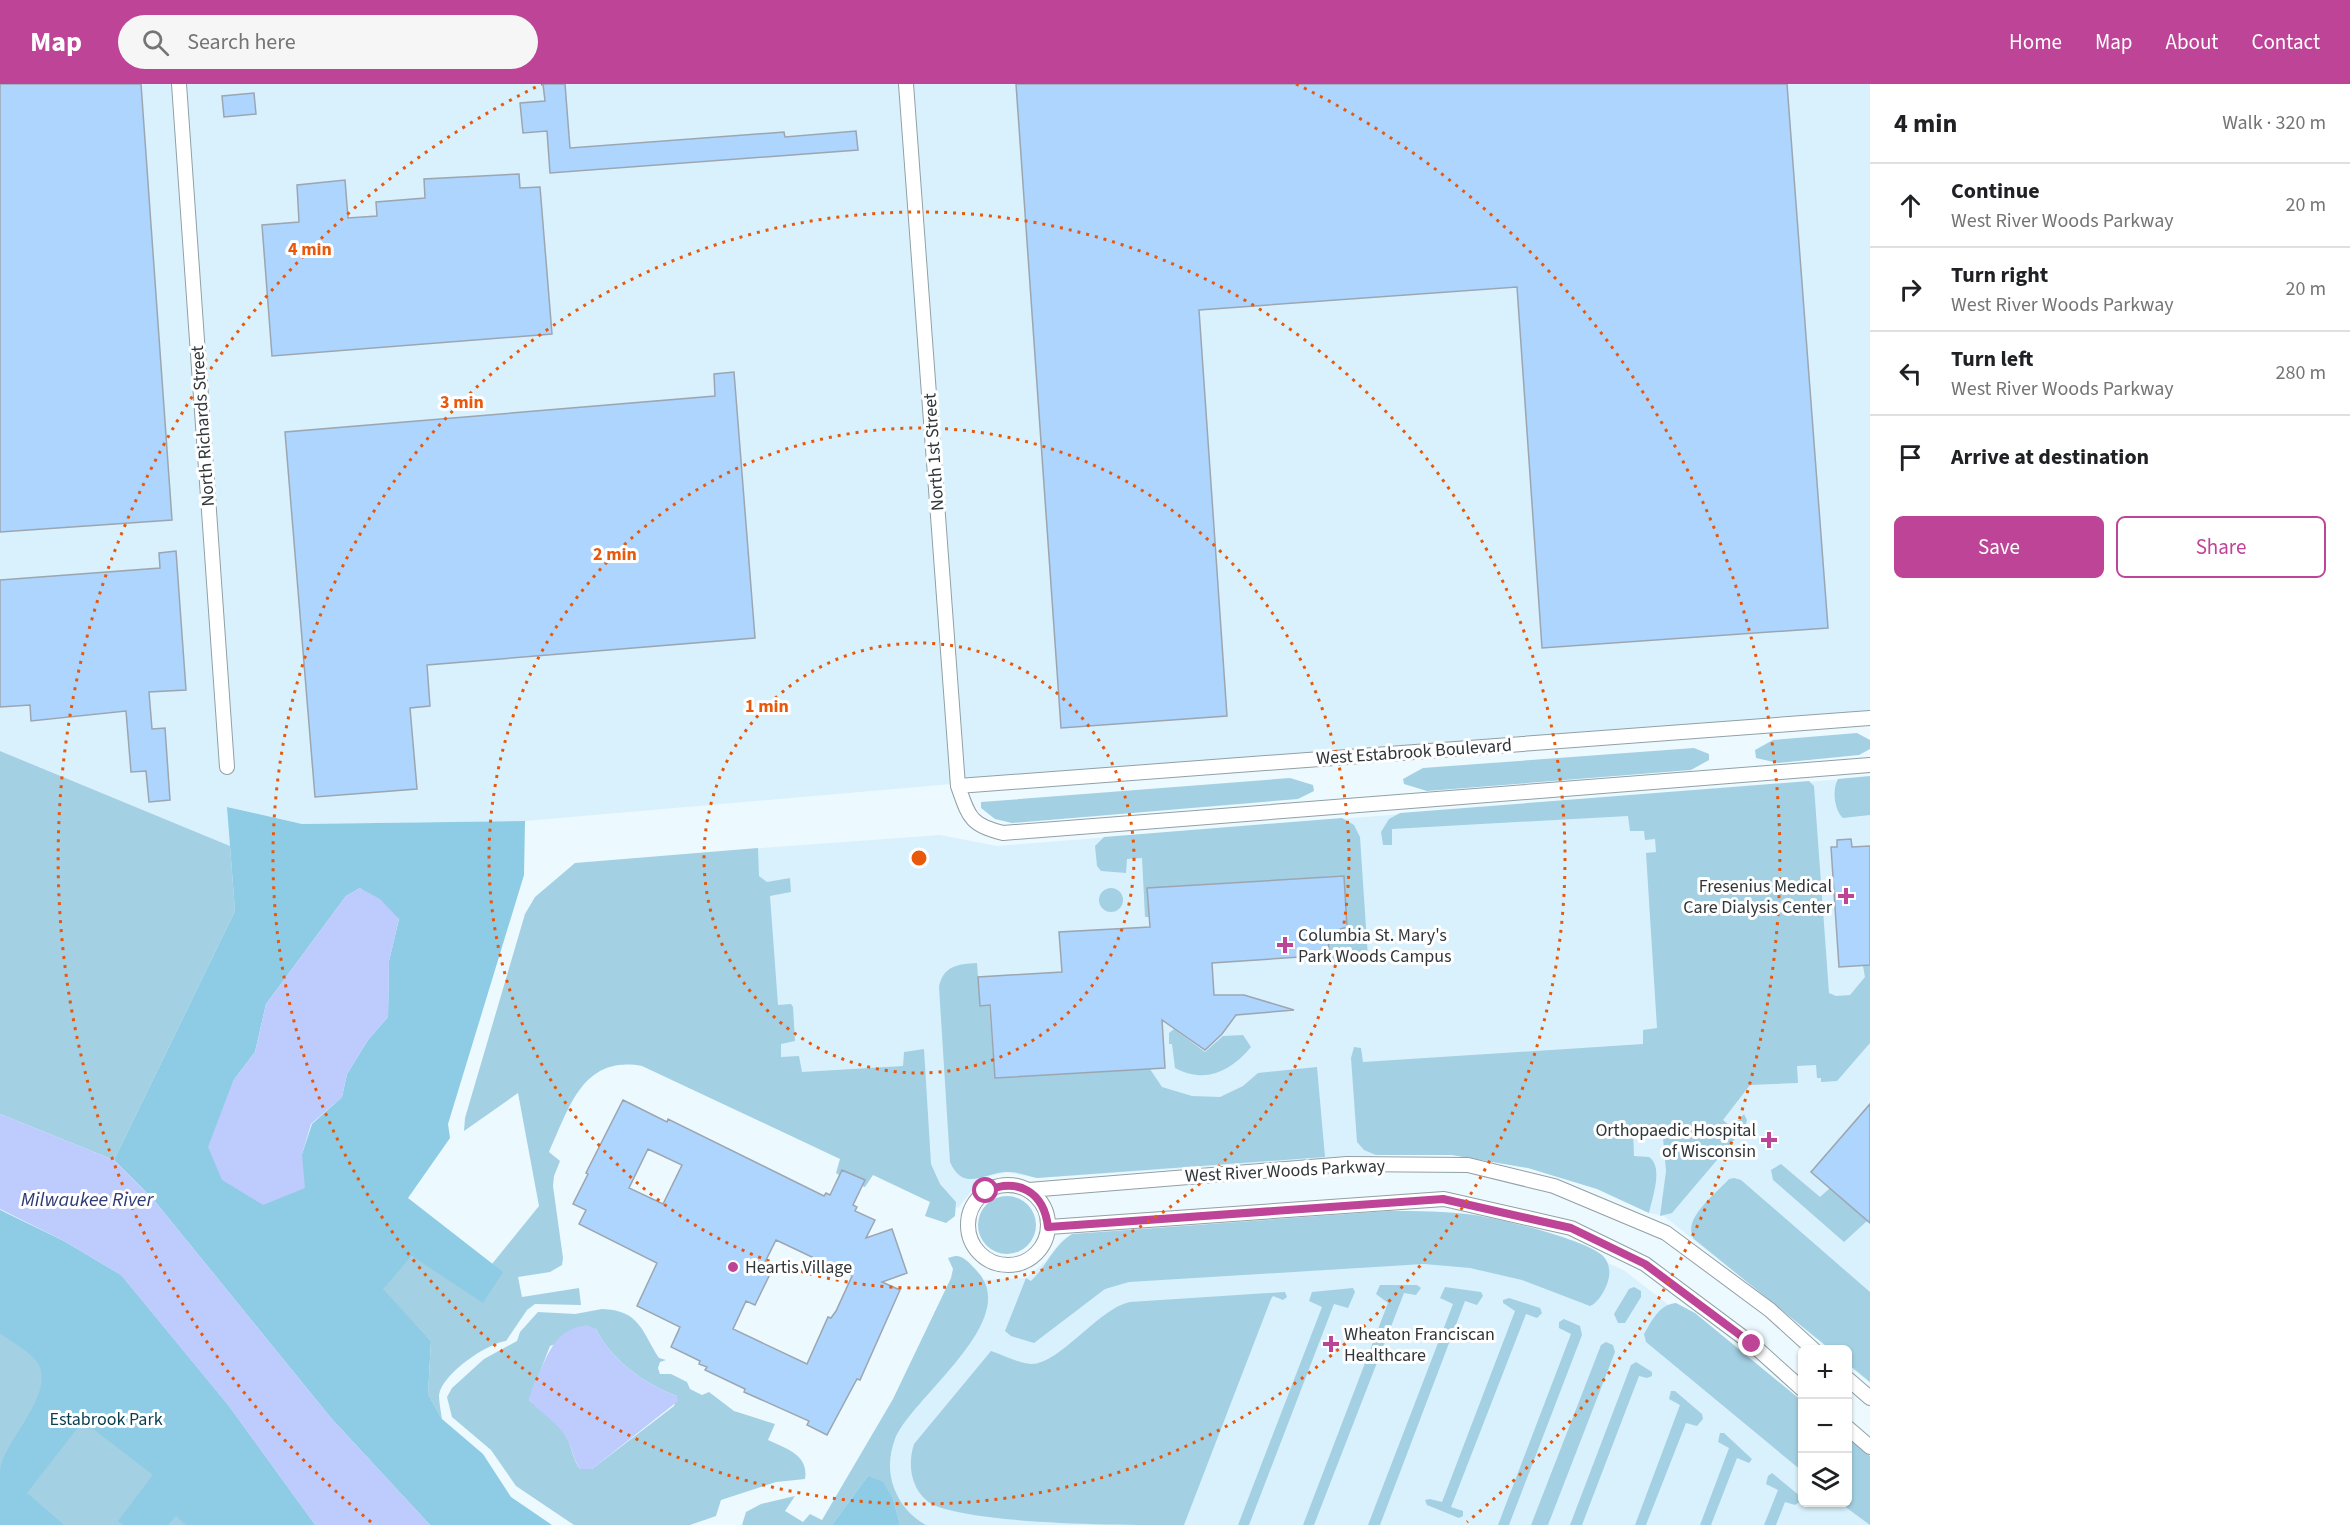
<!DOCTYPE html>
<html lang="en">
<head>
<meta charset="utf-8">
<style>
  :root { --surface:#fff; --page:#f6f6f6; --text:#202124; --muted:#757577; --line:#e0e0e0; --accent:#bd4497 }
  body { margin:0; font-family:"Source Sans 3",sans-serif; background:var(--page); color:var(--text) }
  .controls { position:absolute; right:18px; bottom:18px; display:grid; overflow:hidden; border-radius:9px; box-shadow:0 2px 4px #0004 }
  .controls button { width:54px; height:54px; display:grid; place-items:center; padding:0; border:0; border-bottom:2px solid var(--line); background:var(--surface); color:var(--text); font:30px sans-serif }
  .stop { position:absolute; width:18px; height:18px; margin:-14px; border:4px solid #bd4497; border-radius:50%; background:#fff }
  .stop.end { background:#bd4497; border-color:#fff; box-shadow:0 2px 6px #0008 }
  .list { margin:0; padding:0; list-style:none }
  h2 { display:flex; justify-content:space-between; align-items:center; height:78px; margin:0; padding:0 24px; font-size:26px }
  h2 small { font-size:20px; font-weight:400; color:var(--muted) }
  .list li { display:grid; grid-template-columns:39px 1fr auto; gap:18px; align-items:center; box-sizing:border-box; height:84px; padding:0 24px; border-top:2px solid var(--line) }
  .list b { display:block; font-size:22px; white-space:nowrap }
  .list p { margin:0; font-size:20px; white-space:nowrap; color:var(--muted) }
  .list em { font-size:20px; font-style:normal; color:var(--muted) }
  .actions { display:flex; gap:12px; padding:18px 24px }
  .actions a { flex:1; padding:14px 0; border:2px solid var(--accent); border-radius:9px; text-align:center; font-size:21px; color:var(--accent) }
  .actions .main { background:var(--accent); color:#fff }
  .icon { flex:none; width:33px; height:33px; fill:none; stroke:currentColor; stroke-width:2; stroke-linecap:round; stroke-linejoin:round }
  .map { position:relative; flex:none; width:1870px; height:1441px; overflow:hidden }
  header { display:flex; align-items:center; gap:36px; box-sizing:border-box; height:84px; padding:0 30px; background:var(--accent); color:#fff }
  header strong { font-size:28px }
  nav { display:flex; gap:33px; margin-inline-start:auto; font-size:21px }
  .search { width:420px; height:54px; background:var(--page); display:flex; align-items:center; gap:15px; box-sizing:border-box; padding:0 21px; border-radius:33px; color:var(--muted); font-size:22px }
  main { display:flex }
  aside { flex:1; background:var(--surface) }
  .map>svg:first-child { display:block }
</style>
</head>
<body>
<header>
<strong>Map</strong>
<div class="search"><svg class="icon" aria-label="search" viewBox="0 0 24 24"><circle cx="10" cy="10" r="6"/><path d="M15 15l6 6"/></svg>Search here</div>
<nav><a>Home</a><a>Map</a><a>About</a><a>Contact</a></nav>
</header>
<main>
<div class="map">
<svg width="1870" height="1441" viewBox="0 0 1870 1441">
  <rect width="100%" height="100%" fill="#ecf9fe"/>
  <path fill="#d9f1fc" d="M 0,0 L 1870,0 L 1870,628 L 940,701 L 525,737 L 302,740 L 228,723 L 230,762 L 0,667 Z
    M 1870,693 L 1870,1299 L 1848,1281 L 1848,1266 L 1829,1265 L 1664,1132 L 1649,1129 L 1597,1105 L 1528,1084 L 1452,1071 L 1412,1069 L 1037,1094 L 1006,1088 L 982,1094 L 958,1124 L 759,1026 L 736,766 L 940,751 L 997,762 Z
    M 1072,1150 L 1563,1158 L 1625,1187 L 1802,1325 L 1802,1418 L 1848,1418 L 1870,1377 L 1870,1441 L 828,1441 L 983,1196 L 1026,1194 L 1046,1177 L 1061,1157 Z"/>
  <path fill="#a4d0e3" fill-rule="evenodd" d="M 1857,649 L 1870,656 L 1870,665 L 1859,671 L 1778,679 L 1756,674 L 1755,666 L 1773,656 Z
    M 1694,664 L 1709,670 L 1709,676 L 1691,686 L 1427,707 L 1404,700 L 1403,695 L 1423,684 Z
    M 0,667 L 230,762 L 235,827 L 114,1076 L 0,1030 Z
    M 1870,692 L 1870,731 L 1843,734 C 1834,726 1832,705 1838,695 Z
    M 1290,694 L 1313,701 L 1314,707 L 1298,715 L 1012,739 L 995,735 L 981,724 L 981,718 Z
    M 1809,697 L 1814,702 L 1829,909 L 1836,912 L 1850,911 L 1865,893 L 1863,882 L 1870,881 L 1870,959 L 1837,997 L 1821,998 L 1821,994 L 1817,994 L 1816,981 L 1797,982 L 1798,999 L 1750,1001 L 1723,1036 L 1732,1044 L 1744,1030 L 1747,1036 L 1745,1043 L 1672,1129 L 1660,1132 L 1666,1087 L 1662,1043 L 1633,1045 L 1634,1072 L 1649,1073 C 1664,1083 1652,1114 1649,1129 L 1597,1105 L 1528,1084 L 1452,1071 L 1376,1071 L 1364,1066 L 1357,1058 L 1351,974 L 1354,963 L 1361,964 L 1363,978 L 1643,960 L 1643,946 L 1657,944 L 1646,769 L 1656,768 L 1655,755 L 1645,756 L 1644,747 L 1630,747 L 1628,732 L 1392,745 L 1392,761 L 1383,761 L 1381,748 L 1389,735 L 1400,729 Z
    M 1342,734 L 1354,741 L 1360,753 L 1368,874 L 1355,879 L 1321,879 L 1323,871 L 1329,870 L 1328,849 L 1347,842 L 1344,792 L 1147,804 L 1149,833 L 1145,833 L 1142,774 L 1127,775 L 1126,789 L 1101,787 L 1097,782 L 1095,762 L 1104,753 Z
    M 758,764 L 759,792 L 767,798 L 790,794 L 791,808 L 770,812 L 778,921 L 791,920 L 793,923 L 795,957 L 781,960 L 781,973 L 799,972 L 802,988 L 903,982 L 904,968 L 924,965 L 931,1080 L 940,1100 L 956,1118 L 955,1132 L 946,1139 L 925,1132 L 930,1118 L 873,1091 L 865,1103 L 862,1102 L 865,1096 L 842,1086 L 839,1091 L 836,1089 L 840,1075 L 642,982 C 582,971 569,1025 549,1068 L 560,1077 L 554,1092 L 553,1102 L 563,1174 L 562,1181 L 550,1188 L 518,1193 L 522,1213 L 579,1204 L 581,1221 L 535,1220 L 527,1226 L 506,1257 C 486,1260 442,1290 439,1311 C 439,1318 441,1328 442,1335 L 428,1310 L 431,1257 L 382,1205 L 412,1172 L 502,1189 L 492,1180 L 539,1122 L 518,1009 L 464,1047 L 465,1034 L 525,830 L 535,813 L 575,779 Z
    M1099 816a12 12 0 1 1 24 0a12 12 0 1 1-24 0Z
    M 977,879 L 980,921 L 989,920 L 995,994 L 1150,985 L 1162,1003 L 1192,1012 L 1220,1013 L 1243,1002 L 1258,989 L 1317,983 L 1325,1073 L 1037,1094 C 1028,1092 1018,1088 1009,1088 C 986,1087 964,1110 950,1078 L 939,903 C 943,882 958,880 977,879 Z
    M 1174,945 L 1205,968 L 1223,952 L 1243,951 L 1251,963 C 1230,988 1205,1000 1175,984 L 1172,960 L 1169,960 L 1169,949 Z
    M 1781,1080 L 1820,1113 L 1830,1104 L 1867,1137 L 1844,1158 L 1773,1096 L 1771,1086 Z
    M 1734,1094 L 1741,1096 L 1870,1208 L 1870,1298 L 1848,1280 L 1848,1266 L 1830,1265 L 1694,1155 C 1681,1135 1716,1110 1729,1095 Z
    M978 1141a29 29 0 1 1 58 0a29 29 0 1 1-58 0Z
    M 0,1126 L 121,1191 L 228,1321 L 315,1441 L 0,1441 Z
    M 1388,1127 C 1417,1127 1446,1127 1475,1131 C 1504,1136 1580,1154 1602,1171 C 1609,1177 1611,1188 1608,1197 C 1606,1205 1598,1219 1590,1222 L 1522,1196 L 1470,1184 L 1424,1180 L 1129,1198 L 1105,1205 L 1034,1259 L 1011,1252 L 1005,1247 L 1026,1194 L 1031,1197 C 1047,1182 1052,1163 1072,1150 Z
    M 955,1172 C 965,1172 970,1180 977,1187 C 1023,1236 912,1313 895,1355 C 889,1371 888,1388 894,1404 C 900,1420 911,1433 926,1441 L 900,1441 L 893,1415 L 868,1392 L 832,1441 L 742,1441 L 746,1428 L 761,1420 L 795,1412 L 785,1427 L 803,1438 L 810,1430 L 822,1436 L 893,1315 L 951,1194 L 953,1185 L 948,1174 Z
    M 1380,1201 L 1417,1201 L 1421,1204 L 1416,1211 L 1404,1209 L 1314,1441 L 1303,1441 L 1388,1219 L 1376,1210 Z
    M 1445,1203 L 1481,1208 L 1483,1212 L 1477,1221 L 1465,1217 L 1380,1441 L 1368,1441 L 1453,1220 L 1440,1214 Z
    M 1634,1203 L 1641,1207 L 1641,1213 L 1625,1239 L 1618,1239 L 1614,1230 L 1629,1205 Z
    M 1353,1204 L 1355,1208 L 1348,1224 L 1334,1220 L 1249,1441 L 1238,1441 L 1322,1223 L 1309,1217 L 1312,1208 Z
    M 1285,1208 L 1287,1213 L 1283,1216 L 1273,1212 L 1271,1215 L 1184,1441 C 1121,1441 984,1441 933,1421 C 911,1408 907,1382 914,1360 L 991,1267 C 1003,1271 1018,1279 1031,1280 C 1059,1281 1099,1224 1130,1218 Z
    M 1509,1214 L 1540,1224 L 1542,1229 L 1537,1234 L 1526,1230 L 1451,1423 L 1463,1427 L 1463,1432 L 1459,1434 L 1427,1421 L 1425,1416 L 1430,1415 L 1442,1418 L 1515,1227 L 1503,1219 L 1503,1216 Z
    M 1676,1219 L 1695,1229 L 1802,1317 L 1802,1387 L 1646,1258 L 1644,1250 C 1653,1235 1659,1221 1676,1219 Z
    M 602,1225 C 640,1226 642,1248 659,1274 L 666,1276 L 660,1278 L 658,1284 L 660,1290 L 671,1290 L 687,1298 L 690,1305 L 702,1311 L 709,1308 L 734,1327 L 775,1340 L 768,1356 C 787,1365 809,1371 805,1395 L 776,1398 L 721,1416 L 716,1432 L 690,1441 L 574,1441 L 516,1402 L 491,1366 L 452,1333 L 447,1313 L 452,1304 L 484,1275 L 517,1257 L 520,1248 L 538,1228 L 575,1230 ZM 596,1245 C 610,1275 646,1301 677,1312 L 674,1322 L 592,1385 L 580,1385 C 573,1376 572,1364 567,1354 C 560,1339 542,1326 529,1316 L 550,1262 Z
    M 1564,1235 L 1580,1242 L 1582,1251 L 1509,1441 L 1498,1441 L 1571,1250 L 1559,1244 L 1559,1238 Z
    M 1606,1258 L 1613,1261 L 1615,1268 L 1548,1441 L 1531,1441 L 1601,1261 Z
    M 1636,1278 L 1652,1288 L 1652,1292 L 1647,1294 L 1639,1292 L 1582,1441 L 1570,1441 L 1631,1281 Z
    M 1671,1307 L 1675,1307 L 1702,1330 L 1703,1335 L 1697,1342 L 1686,1339 L 1646,1441 L 1635,1441 L 1680,1321 L 1669,1315 Z
    M 1720,1349 L 1724,1349 L 1752,1375 L 1749,1379 L 1737,1374 L 1711,1441 L 1700,1441 L 1729,1364 L 1718,1358 Z
    M 1848,1353 L 1870,1372 L 1870,1441 L 1840,1419 L 1848,1418 Z
    M 1772,1389 L 1800,1412 L 1801,1417 L 1795,1421 L 1785,1418 L 1776,1441 L 1764,1441 L 1778,1406 L 1766,1400 L 1768,1392 Z"/>
  <path fill="#8ecbe4" fill-rule="evenodd" d="M 227,723 L 302,740 L 525,737 L 524,791 L 448,1040 L 450,1054 L 408,1114 L 503,1188 L 483,1219 L 412,1172 L 383,1205 L 431,1257 L 428,1310 L 442,1335 L 483,1370 L 511,1413 L 552,1441 L 430,1441 L 331,1334 L 153,1115 L 114,1076 L 235,827 ZM 360,804 L 399,835 L 389,877 L 388,933 L 368,956 L 347,990 L 342,1013 L 312,1040 L 302,1070 L 233,997 L 255,968 L 266,920 L 346,812 Z
    M 0,1126 L 64,1157 L 121,1191 L 228,1321 L 315,1441 L 186,1441 L 176,1432 L 168,1441 L 123,1441 L 118,1437 L 153,1391 L 83,1337 L 27,1409 L 64,1441 L 0,1441 C 0,1423 0,1403 0,1386 C 4,1356 54,1312 39,1281 C 32,1268 11,1258 0,1249 Z
    M 868,1392 L 883,1398 L 893,1415 L 900,1441 L 832,1441 Z"/>
  <path fill="#bdcbfd" d="M 360,804 L 380,815 L 399,835 L 389,877 L 388,933 L 368,956 L 347,990 L 342,1013 L 311,1040 L 302,1070 L 305,1104 L 263,1121 L 222,1096 L 208,1063 L 233,997 L 255,968 L 266,920 L 346,812 Z
    M 0,1030 L 114,1076 L 153,1115 L 331,1334 L 430,1441 L 315,1441 L 228,1321 L 121,1191 L 64,1157 L 0,1125 Z
    M 587,1241 L 596,1245 C 610,1275 646,1301 677,1312 L 678,1317 L 592,1385 L 580,1385 C 572,1374 572,1360 564,1350 C 554,1336 540,1328 529,1316 C 531,1305 536,1295 541,1285 C 552,1261 559,1245 587,1241 Z"/>
  <path fill="#add5fe" stroke="#9ca6b1" stroke-width="1.5" fill-rule="evenodd" d="M 0,0 L 141,0 L 172,436 L 0,448 Z
    M 543,0 L 565,0 L 570,64 L 784,48 L 785,53 L 856,47 L 858,66 L 550,89 L 547,47 L 523,49 L 520,19 L 545,17 Z
    M 1016,0 L 1787,0 L 1828,544 L 1542,564 L 1517,203 L 1199,226 L 1227,632 L 1061,644 Z
    M 254,9 L 256,30 L 224,33 L 222,12 Z
    M 519,90 L 520,104 L 540,103 L 552,250 L 272,272 L 262,141 L 299,138 L 297,101 L 345,96 L 348,134 L 377,132 L 376,118 L 425,114 L 424,95 Z
    M 734,288 L 755,554 L 427,581 L 430,622 L 410,624 L 417,705 L 315,713 L 285,348 L 715,312 L 714,290 Z
    M 176,467 L 186,606 L 149,608 L 152,645 L 165,644 L 170,716 L 149,718 L 146,687 L 131,688 L 126,627 L 31,637 L 30,621 L 0,623 L 0,496 L 160,484 L 159,469 Z
    M 1851,755 L 1852,763 L 1870,762 L 1870,881 L 1839,883 L 1831,763 L 1837,763 L 1837,756 Z
    M 1344,792 L 1347,843 L 1328,849 L 1329,871 L 1212,879 L 1214,911 L 1244,911 L 1294,926 L 1236,931 L 1222,950 L 1205,966 L 1162,936 L 1165,984 L 995,994 L 990,921 L 980,922 L 978,893 L 1062,888 L 1059,848 L 1150,843 L 1147,804 Z
    M 623,1016 L 667,1038 L 668,1035 L 824,1112 L 826,1109 L 830,1111 L 842,1086 L 865,1096 L 853,1121 L 857,1123 L 855,1127 L 875,1136 L 866,1154 L 892,1145 L 907,1189 L 882,1198 L 900,1206 L 860,1296 L 857,1295 L 827,1351 L 807,1341 L 809,1337 L 744,1308 L 745,1305 L 705,1286 L 707,1283 L 699,1280 L 700,1277 L 671,1263 L 680,1243 L 637,1222 L 657,1179 L 579,1140 L 586,1126 L 573,1120 L 588,1090 L 586,1089 ZM 648,1065 L 682,1081 L 663,1120 L 629,1104 ZM 776,1156 L 852,1192 L 836,1227 L 831,1234 L 828,1233 L 807,1280 L 733,1245 L 746,1217 L 755,1221 L 770,1190 L 761,1186 Z
    M 1870,1020 L 1870,1139 L 1811,1088 Z"/>
  <g fill="none" stroke-linecap="round" stroke-linejoin="round">
    <g stroke="#91a0a6" stroke-width="16">
      <path id="street" d="M 179,0 L 227,683
        M 906,0 L 958,702 C 969,733 970,741 1003,749 L 1870,681
        M 958,702 L 1870,634
        M968 1141a40 40 0 1 1 80 0a40 40 0 1 1-80 0Z
        M 1029,1106 L 1347,1080 L 1468,1081 L 1554,1102 L 1666,1149 L 1770,1226 L 1814,1266
        M 1049,1143 L 1444,1115 L 1571,1144 L 1645,1180 L 1752,1260 L 1802,1305
        M 1848,1295 L 1870,1314
        M 1848,1344 L 1870,1363"/>
    </g>
    <use href="#street" stroke="#fff" stroke-width="14"/>
  </g>
  <g fill="none" stroke-linecap="round" stroke-linejoin="round">
    <path stroke="#bd4497" stroke-width="8" d="M 986,1107 C 1018,1093 1044,1108 1048,1143 L 1443,1115 L 1571,1144 L 1645,1180 L 1752,1260"/>
  </g>
  <g fill="none" stroke="#e8590c" stroke-width="3" stroke-dasharray="3 6">
    <circle cx="919" cy="774" r="215"/>
    <circle cx="919" cy="774" r="430"/>
    <circle cx="919" cy="774" r="646"/>
    <path d="M371 1438A861 861 0 0 1 542 0M1296 0A861 861 0 0 1 1467 1438"/>
  </g>
  <g fill="#bd4497" stroke="#fff" stroke-width="2">
    <path d="M1843 803h6v6h6v6h-6v6h-6v-6h-6v-6h6z"/>
    <path d="M1282 852h6v6h6v6h-6v6h-6v-6h-6v-6h6z"/>
    <path d="M1766 1047h6v6h6v6h-6v6h-6v-6h-6v-6h6z"/>
    <circle cx="733" cy="1183" r="6"/>
    <path d="M1328 1251h6v6h6v6h-6v6h-6v-6h-6v-6h6z"/>
  </g>
  <g text-anchor="middle" dominant-baseline="central" stroke-width="6" stroke-linejoin="round" paint-order="stroke">
    <g font-size="18" fill="#303639" stroke="#fff">
      <text transform="translate(203 342) rotate(-94)">North Richards Street</text>
      <text transform="translate(934 368) rotate(-94)">North 1st Street</text>
      <text transform="translate(1414 668) rotate(-4)">West Estabrook Boulevard</text>
      <text transform="translate(1285 1087) rotate(-3)">West River Woods Parkway</text>
    </g>
    <g font-size="18" fill="#303639" stroke="#fff" text-anchor="start">
      <text x="1832" y="802" text-anchor="end">Fresenius Medical<tspan x="1832" dy="21">Care Dialysis Center</tspan></text>
      <text x="1298" y="851">Columbia St. Mary's<tspan x="1298" dy="21">Park Woods Campus</tspan></text>
      <text x="1756" y="1046" text-anchor="end">Orthopaedic Hospital<tspan x="1756" dy="21">of Wisconsin</tspan></text>
      <text x="745" y="1183">Heartis Village</text>
      <text x="1344" y="1250">Wheaton Franciscan<tspan x="1344" dy="21">Healthcare</tspan></text>
    </g>
    <g font-size="18" fill="#083f50" stroke="#fff">
      <text x="106" y="1335">Estabrook Park</text>
    </g>
    <g font-size="20" font-style="italic" fill="#2e3a74" stroke="#fff">
      <text x="87" y="1116">Milwaukee River</text>
    </g>
  </g>
  <circle cx="919" cy="774" r="9" fill="#e8590c" stroke="#fff" stroke-width="3"/>
  <g font-size="18" text-anchor="middle" font-weight="bold" fill="#e8590c" stroke="#fff" stroke-width="6" stroke-linejoin="round" paint-order="stroke">
    <text x="310" y="171">4 min</text>
    <text x="462" y="324">3 min</text>
    <text x="615" y="476">2 min</text>
    <text x="767" y="628">1 min</text>
  </g>
</svg>
<div class="controls">
<button>+</button>
<button>−</button>
<button><svg class="icon" aria-label="layers" viewBox="0 0 24 24"><path d="M12 4l9 5-9 5-9-5zM3 14l9 5 9-5"/></svg></button>
</div>
<div class="stop" style="left:986px;top:1107px"></div>
<div class="stop end" style="left:1752px;top:1260px"></div>
</div>
<aside>
<h2>4 min<small>Walk · 320 m</small></h2>
<ul class="list">
<li><svg class="icon" aria-label="ahead" viewBox="0 0 24 24"><path d="M12 20V5M6 11l6-6 6 6"/></svg><div><b>Continue</b><p>West River Woods Parkway</p></div><em>20 m</em></li>
<li><svg class="icon" aria-label="right" viewBox="0 0 24 24"><path d="M7 20v-9h11M14 6l5 5-5 5"/></svg><div><b>Turn right</b><p>West River Woods Parkway</p></div><em>20 m</em></li>
<li><svg class="icon" aria-label="left" viewBox="0 0 24 24"><path d="M17 20v-9H6M10 6l-5 5 5 5"/></svg><div><b>Turn left</b><p>West River Woods Parkway</p></div><em>280 m</em></li>
<li><svg class="icon" aria-label="arrive" viewBox="0 0 24 24"><path d="M6 21V4h12l-3 4 3 4H6"/></svg><div><b>Arrive at destination</b></div></li>
</ul>
<div class="actions"><a class="main">Save</a><a>Share</a></div>
</aside>
</main>
</body>
</html>
